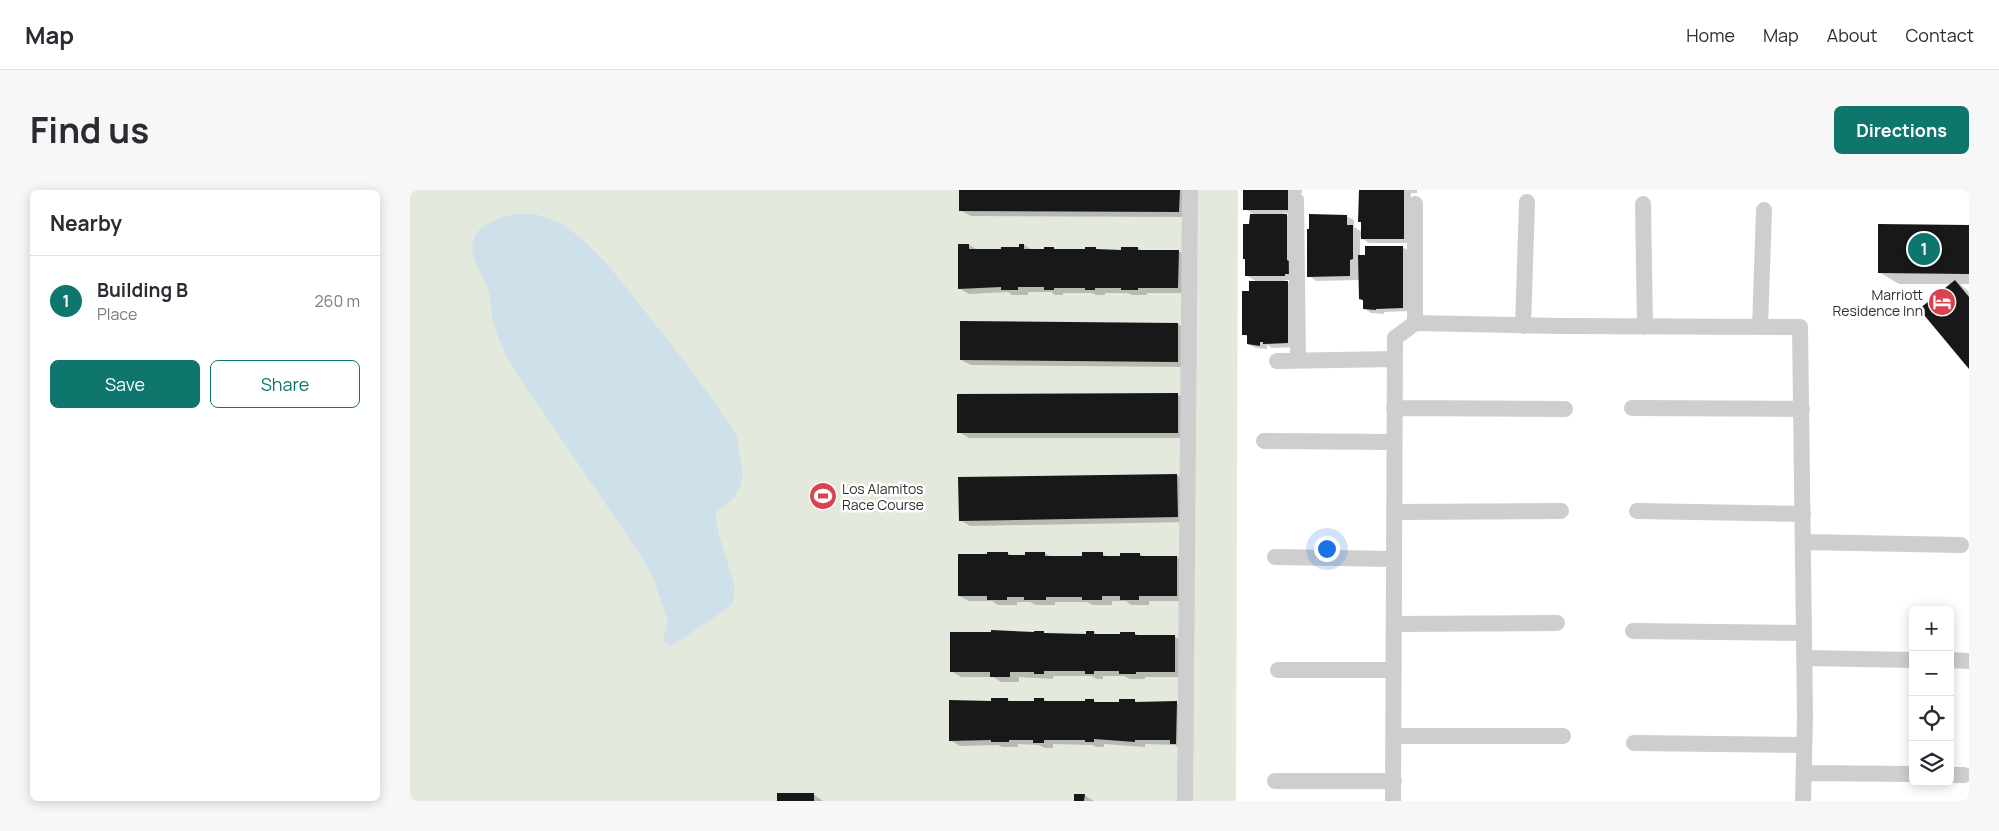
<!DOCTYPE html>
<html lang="en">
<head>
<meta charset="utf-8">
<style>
  :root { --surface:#fff; --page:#f7f7f7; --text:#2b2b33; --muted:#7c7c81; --line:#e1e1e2; --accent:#0f766e }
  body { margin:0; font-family:Manrope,sans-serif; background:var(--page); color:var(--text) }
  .controls { position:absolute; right:15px; bottom:15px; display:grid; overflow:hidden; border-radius:8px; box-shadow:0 2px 12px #0003 }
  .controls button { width:45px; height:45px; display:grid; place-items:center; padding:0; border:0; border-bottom:1px solid var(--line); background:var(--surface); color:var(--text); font:25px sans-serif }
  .you { position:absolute; left:916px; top:358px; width:18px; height:18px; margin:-12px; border:4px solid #fff; border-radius:50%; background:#1a73e8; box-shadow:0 0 0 8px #1a73e833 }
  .badge { display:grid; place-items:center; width:32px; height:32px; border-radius:50%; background:var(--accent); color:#fff; font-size:16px; font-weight:700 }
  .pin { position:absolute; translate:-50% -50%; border:2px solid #fff; box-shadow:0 1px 5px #0006 }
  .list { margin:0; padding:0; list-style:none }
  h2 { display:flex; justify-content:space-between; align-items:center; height:65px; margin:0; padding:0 20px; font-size:21px }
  h2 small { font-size:16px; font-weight:400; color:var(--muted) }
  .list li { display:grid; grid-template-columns:32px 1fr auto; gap:15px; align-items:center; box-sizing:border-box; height:90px; padding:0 20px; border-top:1px solid var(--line) }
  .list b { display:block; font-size:19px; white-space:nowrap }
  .list p { margin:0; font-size:16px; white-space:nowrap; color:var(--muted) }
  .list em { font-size:16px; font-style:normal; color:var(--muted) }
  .actions { display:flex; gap:10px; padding:15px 20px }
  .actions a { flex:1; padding:11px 0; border:1px solid var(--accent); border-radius:8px; text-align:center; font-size:18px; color:var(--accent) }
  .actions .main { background:var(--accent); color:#fff }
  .icon { flex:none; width:28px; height:28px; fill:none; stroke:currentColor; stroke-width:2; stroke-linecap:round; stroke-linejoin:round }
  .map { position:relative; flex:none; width:1559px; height:611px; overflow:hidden; border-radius:8px }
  header { display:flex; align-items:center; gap:30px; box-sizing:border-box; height:70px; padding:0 25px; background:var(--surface); border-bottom:1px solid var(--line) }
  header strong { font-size:24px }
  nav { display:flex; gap:28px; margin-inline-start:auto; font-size:18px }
  .intro { display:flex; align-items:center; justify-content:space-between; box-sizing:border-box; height:120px; padding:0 30px }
  h1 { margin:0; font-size:35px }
  .button { padding:12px 22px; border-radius:8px; background:var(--accent); color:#fff; font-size:18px; font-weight:700 }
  main { display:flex; gap:30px; padding:0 30px }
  aside { flex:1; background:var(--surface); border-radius:8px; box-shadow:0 2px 12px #0003 }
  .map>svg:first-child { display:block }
</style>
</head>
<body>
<header>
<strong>Map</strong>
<nav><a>Home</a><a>Map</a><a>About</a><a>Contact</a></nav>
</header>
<div class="intro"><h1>Find us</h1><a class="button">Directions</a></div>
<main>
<aside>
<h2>Nearby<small></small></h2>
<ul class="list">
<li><span class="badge">1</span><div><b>Building B</b><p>Place</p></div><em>260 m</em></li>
</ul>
<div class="actions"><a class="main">Save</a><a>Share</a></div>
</aside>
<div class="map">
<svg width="1559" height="611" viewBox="0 0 1559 611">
  <rect width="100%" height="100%" fill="#fff"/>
  <path fill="#e4e9dd" d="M 0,0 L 828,0 L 826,611 L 0,611 Z"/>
  <path fill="#cee0ea" d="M 106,24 L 125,24 L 153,34 L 173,50 L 199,76 L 276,173 L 318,231 L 327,247 L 333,284 L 330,296 L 325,307 L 305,323 L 309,345 L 325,397 L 323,411 L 318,418 L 261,456 L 253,450 L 258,432 L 244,390 L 230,364 L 112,192 C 99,172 87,150 82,126 C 80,117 81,108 78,99 C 73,84 59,68 63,52 C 68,32 89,28 106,24 Z"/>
  <path fill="#0003" d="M 551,0 L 779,0 L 779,27 L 561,26 L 551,21 Z
    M 835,0 L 892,0 L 892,3 L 886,3 L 885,23 L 873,23 L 885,30 L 882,90 L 874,90 L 885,96 L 885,157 L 862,158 L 857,155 L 857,159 L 846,158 L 838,154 L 838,147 L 833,144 L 841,102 L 847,92 L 836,85 L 841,35 L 845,25 L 835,19 Z
    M 950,0 L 1007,0 L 1007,3 L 1001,3 L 1000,11 L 1001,53 L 959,53 L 950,47 L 950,66 L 992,57 L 1000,61 L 1001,121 L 974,122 L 974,124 L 961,123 L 954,118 L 954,111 L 950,109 L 950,90 L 906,91 L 899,86 L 936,26 L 944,30 L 944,37 L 952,42 L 952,33 L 949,31 Z
    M 1559,36 L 1559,94 L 1550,94 L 1559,102 L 1559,177 L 1541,94 L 1489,94 L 1469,82 Z
    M 559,55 L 568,60 L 610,58 L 610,55 L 614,55 L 623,60 L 644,58 L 648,61 L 676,61 L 685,58 L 689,61 L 712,61 L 728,58 L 732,61 L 768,61 L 778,66 L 778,103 L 737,103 L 737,105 L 722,105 L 717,103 L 695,103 L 695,105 L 686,105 L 682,103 L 653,103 L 653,105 L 645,105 L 641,102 L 618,102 L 618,105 L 602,105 L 598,102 L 559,104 L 549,98 Z
    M 768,134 L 778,140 L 778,177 L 561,175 L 551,170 Z
    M 768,205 L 778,210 L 778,248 L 559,248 L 549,242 Z
    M 767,285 L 777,291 L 778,332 L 560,336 L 550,330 Z
    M 597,363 L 604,366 L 616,366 L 616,363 L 635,363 L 641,367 L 673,367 L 692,364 L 698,367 L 730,364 L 735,367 L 767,367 L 777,373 L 777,411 L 739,411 L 739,415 L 721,415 L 716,411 L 702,411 L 702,415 L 683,415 L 677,412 L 645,412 L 645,415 L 626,415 L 620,412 L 607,412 L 607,415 L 588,415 L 582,411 L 559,411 L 549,406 L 578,365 Z
    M 633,442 L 638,445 L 677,445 L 684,442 L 688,445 L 712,446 L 724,443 L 730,446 L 765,447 L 775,452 L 775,487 L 735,487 L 735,489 L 720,489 L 714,486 L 693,486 L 693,489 L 687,489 L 681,486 L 643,486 L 643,489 L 609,487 L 609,492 L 591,492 L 583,487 L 551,487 L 541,481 L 625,444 Z
    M 598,510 L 603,512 L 625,512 L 634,510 L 639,512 L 676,512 L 684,511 L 688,513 L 710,513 L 725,511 L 729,513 L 766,513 L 776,518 L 772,559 L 765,555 L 735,554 L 735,557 L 694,554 L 694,557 L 686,557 L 683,555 L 643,554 L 643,558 L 635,558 L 629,555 L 608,554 L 608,557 L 592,557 L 588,555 L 550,556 L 540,550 L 582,512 Z
    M 403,604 L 413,611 L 368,611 Z
    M 674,605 L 684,611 L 666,611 Z"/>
  <path fill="#181818" d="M 549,0 L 770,0 L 769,22 L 549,21 Z
    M 833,0 L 878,0 L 878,20 L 833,20 Z
    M 949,0 L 994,0 L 994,49 L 951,49 L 951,32 L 948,32 Z
    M 840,24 L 877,24 L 877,70 L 879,71 L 879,84 L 875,84 L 875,86 L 835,86 L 835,69 L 833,69 L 833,34 L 839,34 Z
    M 899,24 L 937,25 L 937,35 L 943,35 L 943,69 L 940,70 L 940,86 L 897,87 L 897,39 L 899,39 Z
    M 1468,34 L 1559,35 L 1559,84 L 1468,83 Z
    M 548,54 L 559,54 L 559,59 L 591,59 L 591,57 L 609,57 L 609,54 L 614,54 L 614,59 L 634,59 L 634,57 L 644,57 L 644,59 L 675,59 L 675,57 L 686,57 L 686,59 L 711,60 L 711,57 L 728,57 L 728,60 L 769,60 L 768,98 L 728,98 L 728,100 L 711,100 L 711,98 L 685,98 L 685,100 L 675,100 L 675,98 L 644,98 L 644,100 L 634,100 L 634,97 L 608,97 L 608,100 L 591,100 L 591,97 L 548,99 Z
    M 955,56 L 993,56 L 993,118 L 966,119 L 966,120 L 953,119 L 953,110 L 949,109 L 948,65 L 955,65 Z
    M 1545,90 L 1559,107 L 1559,179 L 1509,119 Z
    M 839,91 L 878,91 L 878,153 L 853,154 L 853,152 L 850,152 L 850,156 L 837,154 L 837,145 L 832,145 L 832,101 L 839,101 Z
    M 550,131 L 768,133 L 768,172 L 550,170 Z
    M 768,203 L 768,243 L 547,243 L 547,204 Z
    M 767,284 L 768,327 L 549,331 L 548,287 Z
    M 577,362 L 598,362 L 598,365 L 615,365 L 615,362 L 635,362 L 635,366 L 672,366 L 672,362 L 693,362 L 693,366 L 710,366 L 710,363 L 730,363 L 730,366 L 767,366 L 767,406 L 729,406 L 729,410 L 710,410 L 710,406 L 692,406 L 692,410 L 672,410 L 672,407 L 636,407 L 636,410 L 614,410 L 614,407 L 597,407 L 597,410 L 577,410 L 577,406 L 548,406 L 548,364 L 577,364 Z
    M 581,440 L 624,442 L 624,441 L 634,441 L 634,443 L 676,444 L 676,441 L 684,441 L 684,444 L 710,444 L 710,442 L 725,442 L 725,445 L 765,445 L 765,482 L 726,482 L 726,484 L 709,484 L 709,481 L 684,481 L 684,484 L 675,484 L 675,481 L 634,481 L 634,484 L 624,484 L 624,482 L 600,482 L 600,487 L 580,487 L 580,482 L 540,482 L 540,442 L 581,442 Z
    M 581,508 L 598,508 L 598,511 L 624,511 L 624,508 L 634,508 L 634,511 L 675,511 L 675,509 L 684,509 L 684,512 L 709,512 L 709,509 L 725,509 L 725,512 L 767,511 L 766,554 L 760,554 L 760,550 L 725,550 L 725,552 L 684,549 L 684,552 L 675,552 L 675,550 L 634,550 L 634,553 L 623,553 L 623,550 L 599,550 L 599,552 L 581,552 L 581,550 L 539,551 L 539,510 L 581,511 Z
    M 367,603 L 404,603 L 404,611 L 367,611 Z
    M 664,604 L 675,604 L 674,611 L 664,611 Z"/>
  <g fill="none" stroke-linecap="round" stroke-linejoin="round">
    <path stroke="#cecece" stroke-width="16" d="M 886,10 L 888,170
      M 1233,14 L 1235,137
      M 1005,133 L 1005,14
      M 1113,136 L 1117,12
      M 1350,137 L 1354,20
      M 867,171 L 985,169
      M 984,218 L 1155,219
      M 1222,218 L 1392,219
      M 854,251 L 984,252
      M 1227,321 L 1393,324
      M 984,322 L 1151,321
      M 1393,352 L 1551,355
      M 865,367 L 984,369
      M 984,434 L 1147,433
      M 1223,441 L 1394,443
      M 1395,468 L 1503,470
      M 1540,470 L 1558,471
      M 868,480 L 984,480
      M 984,546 L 1153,546
      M 1224,553 L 1394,555
      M 1394,583 L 1503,584
      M 1540,585 L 1554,585
      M 865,591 L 984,591
      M 775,611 L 780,0
      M 983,611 L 985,148 L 1005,133 L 1150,136 L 1390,137 L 1395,526 L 1393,611"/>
  </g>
  <defs>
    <g id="hotel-disc" transform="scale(1.4375)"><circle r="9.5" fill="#d94250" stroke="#fff"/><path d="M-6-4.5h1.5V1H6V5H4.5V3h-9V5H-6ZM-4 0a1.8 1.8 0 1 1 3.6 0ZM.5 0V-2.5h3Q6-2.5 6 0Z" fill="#fff"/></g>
    <g id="stadium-disc" transform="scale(1.4375)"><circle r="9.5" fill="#d94250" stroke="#fff"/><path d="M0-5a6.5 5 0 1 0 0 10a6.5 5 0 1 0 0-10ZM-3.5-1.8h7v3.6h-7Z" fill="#fff"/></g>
  </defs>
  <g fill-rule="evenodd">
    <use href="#hotel-disc" x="1532" y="112"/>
    <use href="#stadium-disc" x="413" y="306"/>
  </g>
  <g text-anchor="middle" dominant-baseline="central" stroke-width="5" stroke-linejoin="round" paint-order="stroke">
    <g font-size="14" fill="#313131" stroke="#fff" text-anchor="end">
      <text x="1513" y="104">Marriott<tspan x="1513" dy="16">Residence Inn</tspan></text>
      <text x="432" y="298" text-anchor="start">Los Alamitos<tspan x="432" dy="16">Race Course</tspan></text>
    </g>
  </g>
</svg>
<div class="controls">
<button>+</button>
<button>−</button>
<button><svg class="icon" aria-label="locate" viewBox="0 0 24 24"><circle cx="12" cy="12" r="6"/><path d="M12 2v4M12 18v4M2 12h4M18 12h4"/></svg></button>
<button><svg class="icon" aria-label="layers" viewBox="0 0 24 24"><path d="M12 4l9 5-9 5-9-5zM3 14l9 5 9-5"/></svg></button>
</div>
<div class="you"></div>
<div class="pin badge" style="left:1514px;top:59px">1</div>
</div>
</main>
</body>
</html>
